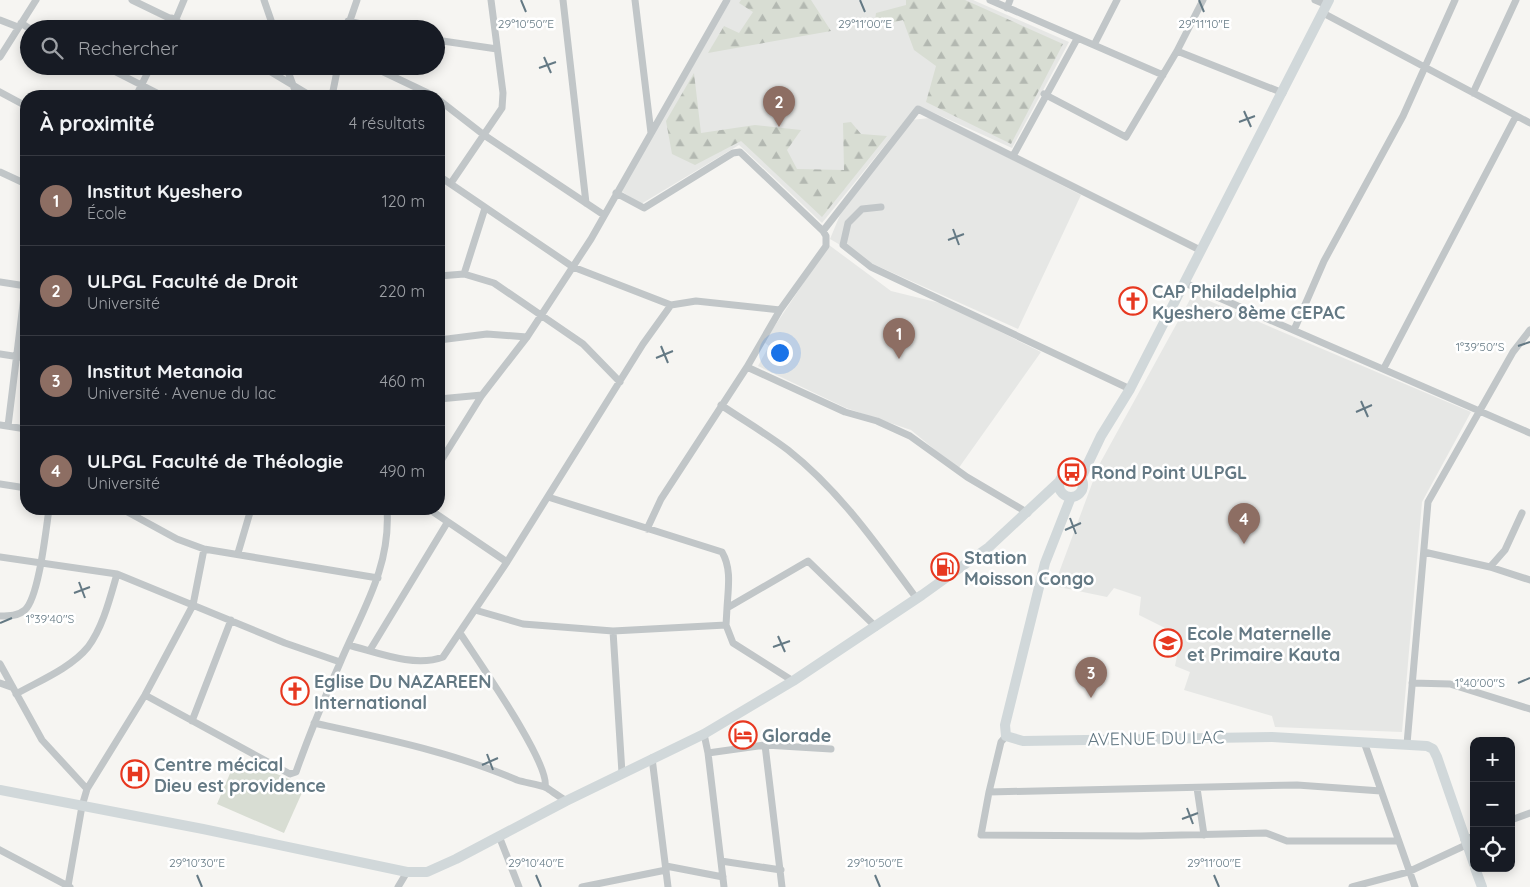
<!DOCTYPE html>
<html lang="fr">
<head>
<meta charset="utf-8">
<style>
  :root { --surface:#171b24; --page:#20242c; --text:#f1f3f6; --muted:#9ea1a6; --line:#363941; --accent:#1a73e8 }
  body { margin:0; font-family:Quicksand,sans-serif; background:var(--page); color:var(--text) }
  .controls { position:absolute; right:15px; bottom:15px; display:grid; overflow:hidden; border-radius:10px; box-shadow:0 2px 12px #0003 }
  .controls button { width:45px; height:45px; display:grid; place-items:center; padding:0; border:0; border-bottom:1px solid var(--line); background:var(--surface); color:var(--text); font:25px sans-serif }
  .you { position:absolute; left:779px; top:352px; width:18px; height:18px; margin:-12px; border:4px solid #fff; border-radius:50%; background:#1a73e8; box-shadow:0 0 0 8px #1a73e833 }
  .badge { display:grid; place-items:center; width:32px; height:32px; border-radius:50%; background:var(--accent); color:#fff; font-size:16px; font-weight:700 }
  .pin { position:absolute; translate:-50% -41px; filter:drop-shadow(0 1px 2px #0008) }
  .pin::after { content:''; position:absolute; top:26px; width:18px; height:15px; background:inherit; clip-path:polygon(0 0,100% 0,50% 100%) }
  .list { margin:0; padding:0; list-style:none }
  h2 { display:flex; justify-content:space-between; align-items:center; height:65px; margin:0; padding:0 20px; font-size:21px }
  h2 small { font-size:16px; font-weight:400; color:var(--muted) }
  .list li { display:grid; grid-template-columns:32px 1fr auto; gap:15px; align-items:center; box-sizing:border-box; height:90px; padding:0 20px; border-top:1px solid var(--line) }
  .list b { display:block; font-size:19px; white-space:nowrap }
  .list p { margin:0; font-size:16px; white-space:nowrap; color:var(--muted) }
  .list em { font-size:16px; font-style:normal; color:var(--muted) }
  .icon { flex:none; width:28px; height:28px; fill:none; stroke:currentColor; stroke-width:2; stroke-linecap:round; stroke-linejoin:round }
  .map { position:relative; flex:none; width:1530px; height:887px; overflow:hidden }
  .search { position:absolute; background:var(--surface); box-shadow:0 2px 12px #0003; left:20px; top:20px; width:425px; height:55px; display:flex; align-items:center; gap:12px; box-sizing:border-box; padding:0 18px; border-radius:28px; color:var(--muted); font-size:19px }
  .panel { position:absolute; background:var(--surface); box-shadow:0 2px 12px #0003; left:20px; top:90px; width:425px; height:425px; border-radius:20px }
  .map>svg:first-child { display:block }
</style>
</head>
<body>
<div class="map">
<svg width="1530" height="887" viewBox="0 0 1530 887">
  <defs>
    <pattern id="forest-firs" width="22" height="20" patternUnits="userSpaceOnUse" patternTransform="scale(1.25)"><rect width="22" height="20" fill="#d8ddd3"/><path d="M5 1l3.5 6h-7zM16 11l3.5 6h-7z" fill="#b3b8b1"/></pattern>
  </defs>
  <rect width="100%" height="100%" fill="#f6f5f2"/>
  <path fill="#e6e7e5" d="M 731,0 L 973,0 L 1069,42 L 1012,148 L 921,107 L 915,108 L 822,223 L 739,145 L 641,204 L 621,191 Z
    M 930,118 L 1081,195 L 1018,329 L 873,264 L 830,239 L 840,215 L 911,120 Z
    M 829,245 L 891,291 L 944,304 L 1041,352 L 958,469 L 911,430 L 846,408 L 758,366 L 769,346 L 764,342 Z
    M 1193,294 L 1471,412 L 1422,502 L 1402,732 L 1275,727 L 1272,716 L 1184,690 L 1190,672 L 1175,666 L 1181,636 L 1139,615 L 1141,597 L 1114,588 L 1107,597 L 1054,586 L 1099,465 Z"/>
  <path fill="#d8ddd3" d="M 237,757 L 305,786 L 284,833 L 217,804 Z"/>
  <path fill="url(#forest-firs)" d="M 741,0 L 811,0 L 831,31 L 708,53 L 724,26 L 739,33 L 753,12 L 739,3 Z
    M 906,0 L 965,0 L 1063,44 L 1011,144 L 926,102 L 936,66 L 914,50 L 903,20 L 874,27 L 876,13 L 906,5 Z
    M 694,73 L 701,133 L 755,125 L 801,130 L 787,150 L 797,169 L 844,170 L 843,123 L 851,122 L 861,134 L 887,136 L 822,217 L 741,141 L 695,165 L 672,154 L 666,121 Z"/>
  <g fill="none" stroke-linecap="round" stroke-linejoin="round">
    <path stroke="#c1c6c8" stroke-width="7" d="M 132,0 L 192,29
      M 264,0 L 274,29
      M 563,0 L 586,203
      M 635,0 L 651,133
      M 990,0 L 1163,75
      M 1315,0 L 1327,5
      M 1007,8 L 1010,0
      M 1323,13 L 1530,123
      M 176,19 L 184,0
      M 0,20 L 18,27
      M 348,21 L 383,29
      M 21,23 L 30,29
      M 168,29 L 172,18
      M 347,29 L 357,0
      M 436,40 L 497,49
      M 1094,45 L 1117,0
      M 1177,51 L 1283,93
      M 0,57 L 36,0
      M 104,66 L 163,96
      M 261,66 L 311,96
      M 286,66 L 297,96
      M 371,66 L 434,96
      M 0,92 L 26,106
      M 1473,93 L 1516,0
      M 1044,94 L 1126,137 L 1177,51 L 1203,0
      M 136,96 L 151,66
      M 332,96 L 338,66
      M 439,100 L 484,135 L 604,215
      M 1013,156 L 1077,39
      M 0,172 L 26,184
      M 439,176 L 573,267 L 671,305 L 696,301 L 780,310
      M 451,183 L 502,108 L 503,93 L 491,0
      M 616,193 L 644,208 L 733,153 L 740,152 L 823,231
      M 881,207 L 862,209 L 848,223 L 843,245 L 871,267 L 1130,389
      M 464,274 L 485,208
      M 439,276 L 464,274 L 494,283 L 583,344 L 620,382
      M 0,282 L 26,286
      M 1185,283 L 1530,433
      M 1294,330 L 1324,261 L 1403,116 L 1455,0
      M 439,340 L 487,334 L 527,337
      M 0,354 L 26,358
      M 747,367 L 845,412 L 877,421 L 910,436 L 967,477 L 1028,513
      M 1384,368 L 1516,116
      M 439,399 L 482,395
      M 721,405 C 743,420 767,434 788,450 C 840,491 878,546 917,599
      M 0,425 L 26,429
      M 8,426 L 26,280
      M 439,464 L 482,395 L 527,337 L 591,239 L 727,0
      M 0,484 L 26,488
      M 548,497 L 722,552 C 732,569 728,589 727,608
      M 122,509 L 177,539 L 204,549 L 378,578
      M 429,509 L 507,562
      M 647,529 L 661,499 L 747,367 L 780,310 L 826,246 L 826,236 L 823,231 L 918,109 L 1200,250
      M 1424,552 L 1490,567 L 1530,580
      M 238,553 L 251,509
      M 0,557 L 117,574 L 285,643 L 340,662
      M 1490,567 L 1505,550 L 1522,513
      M 475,610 L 523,624 L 613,631 L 726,625
      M 0,616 C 9,616 18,616 25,610 C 39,597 46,529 49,509
      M 613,631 L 622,773
      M 460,633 C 476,658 551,764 545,787
      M 348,645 C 376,652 414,668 443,657 L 507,562 L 643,344 L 671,305
      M 370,650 L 447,523
      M 0,664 L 42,740 L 87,789
      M 793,681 L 733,643 L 726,625 L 727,608 L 808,561 L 876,627
      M 0,683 L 11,687
      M 1412,683 L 1450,684 L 1530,709
      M 16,694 C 39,681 71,668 88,647 C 103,627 110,598 117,574
      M 145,695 L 290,774 L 296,772 C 309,735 324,699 340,663 C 362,611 391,567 387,509
      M 192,721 L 231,620
      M 314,723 C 383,738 452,752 517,780 C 526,783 538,784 547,788 C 553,792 560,797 566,801
      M 704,734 L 708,753 L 724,887
      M 1006,736 L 1001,742 L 989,792 L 981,835 L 1140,836 L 1266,833 L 1287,841 L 1397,841
      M 1364,742 L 1415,887
      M 1407,744 L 1428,502 L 1513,352 L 1530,330
      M 765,745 L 782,887
      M 708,753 L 765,745 L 831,749
      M 652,758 L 668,887
      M 1197,788 L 1204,835
      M 989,792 L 1297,785 L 1381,791
      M 1511,820 L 1530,813
      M 499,836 L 519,887
      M 1464,840 L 1474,836
      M 0,850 L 70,887
      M 721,861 L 781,870
      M 666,866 L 723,877
      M 68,886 L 82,806 L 87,789 L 145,695 L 193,605 L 204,549
      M 398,887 L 407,872
      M 582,887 L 666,870
      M 1352,887 L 1408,872 L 1466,845"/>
    <path stroke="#d1d8da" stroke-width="10" d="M1059 485a12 12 0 1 1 24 0a12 12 0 1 1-24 0Z
      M 1081,478 L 1101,436 L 1130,389 L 1329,0
      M 1071,497 L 1045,563 L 1005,725 L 1006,736 L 1023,741 L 1272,737 L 1427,746 L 1433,749 L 1437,757 L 1474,864
      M 0,790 L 203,829 L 407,872 L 427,872 L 456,859 L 566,801 L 704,734 L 793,681 L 922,595 L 989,547 L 1061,480
      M 1475,868 L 1482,887"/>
  </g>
  <path fill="none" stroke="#647984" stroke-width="2" d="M 521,0 L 526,12M 860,0 L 865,12M 1199,0 L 1204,12M 544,57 L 551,73M 539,68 L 556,62M 1244,111 L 1251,127M 1239,122 L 1255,116M 953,229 L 959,245M 948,240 L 964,234M 661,346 L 668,363M 1518,346 L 1530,342M 656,358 L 673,351M 1361,401 L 1368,417M 1356,412 L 1372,405M 1070,518 L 1076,534M 1065,530 L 1081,523M 79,582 L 85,598M 74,593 L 90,587M 0,623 L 12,618M 778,636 L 785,652M 773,647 L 790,641M 1518,683 L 1530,678M 487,754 L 493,770M 482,765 L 498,758M 1187,808 L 1193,824M 1182,819 L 1198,813M 197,875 L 202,887M 536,875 L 541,887M 875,875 L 880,887M 1214,875 L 1219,887"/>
  <defs>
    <g id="church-ring" transform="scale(1.4375)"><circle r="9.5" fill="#fff" stroke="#e73820" stroke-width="1.5"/><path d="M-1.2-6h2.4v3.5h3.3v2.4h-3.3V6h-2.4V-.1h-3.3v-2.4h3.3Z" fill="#e73820"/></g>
    <g id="bus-ring" transform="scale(1.4375)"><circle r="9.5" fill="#fff" stroke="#e73820" stroke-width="1.5"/><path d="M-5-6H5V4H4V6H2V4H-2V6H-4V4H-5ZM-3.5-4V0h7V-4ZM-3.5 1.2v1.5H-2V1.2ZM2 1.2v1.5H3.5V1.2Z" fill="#e73820"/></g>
    <g id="fuel-ring" transform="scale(1.4375)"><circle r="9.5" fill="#fff" stroke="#e73820" stroke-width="1.5"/><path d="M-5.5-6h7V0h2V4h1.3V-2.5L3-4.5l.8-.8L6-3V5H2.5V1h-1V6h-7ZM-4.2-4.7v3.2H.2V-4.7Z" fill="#e73820"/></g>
    <g id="school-ring" transform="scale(1.4375)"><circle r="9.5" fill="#fff" stroke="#e73820" stroke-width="1.5"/><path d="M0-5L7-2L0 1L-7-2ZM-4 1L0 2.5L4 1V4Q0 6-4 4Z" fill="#e73820"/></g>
    <g id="hotel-ring" transform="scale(1.4375)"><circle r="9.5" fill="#fff" stroke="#e73820" stroke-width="1.5"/><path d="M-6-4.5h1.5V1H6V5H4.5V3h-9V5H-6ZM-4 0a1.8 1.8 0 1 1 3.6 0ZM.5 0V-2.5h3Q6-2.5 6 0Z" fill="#e73820"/></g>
    <g id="hospital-ring" transform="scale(1.4375)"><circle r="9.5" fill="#fff" stroke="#e73820" stroke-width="1.5"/><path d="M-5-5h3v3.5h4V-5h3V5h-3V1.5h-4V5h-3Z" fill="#e73820"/></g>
  </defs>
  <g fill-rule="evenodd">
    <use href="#church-ring" x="1133" y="301"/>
    <use href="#bus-ring" x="1072" y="472"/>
    <use href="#fuel-ring" x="945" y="567"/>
    <use href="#school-ring" x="1168" y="643"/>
    <use href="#church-ring" x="295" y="691"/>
    <use href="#hotel-ring" x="743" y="735"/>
    <use href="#hospital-ring" x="135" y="774"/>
  </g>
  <g text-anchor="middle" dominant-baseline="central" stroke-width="5" stroke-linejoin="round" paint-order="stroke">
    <g font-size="18" font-weight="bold" fill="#647984" stroke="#fff" text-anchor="start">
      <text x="1152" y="291">CAP Philadelphia<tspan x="1152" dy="21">Kyeshero 8ème CEPAC</tspan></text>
      <text x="1091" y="472">Rond Point ULPGL</text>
      <text x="964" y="557">Station<tspan x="964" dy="21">Moisson Congo</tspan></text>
      <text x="1187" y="633">Ecole Maternelle<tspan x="1187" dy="21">et Primaire Kauta</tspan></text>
      <text x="314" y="681">Eglise Du NAZAREEN<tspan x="314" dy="21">International</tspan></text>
      <text x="762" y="735">Glorade</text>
      <text x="154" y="764">Centre mécical<tspan x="154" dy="21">Dieu est providence</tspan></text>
    </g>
    <g font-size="18" fill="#647984" stroke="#fff">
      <text transform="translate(1156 738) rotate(-1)">AVENUE DU LAC</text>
    </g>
  </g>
  <g font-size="12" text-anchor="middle" fill="#647984" stroke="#fff" stroke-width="5" stroke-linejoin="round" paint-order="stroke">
    <text x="526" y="28">29°10'50"E</text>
    <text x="865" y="28">29°11'00"E</text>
    <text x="1204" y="28">29°11'10"E</text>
    <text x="1480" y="351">1°39'50"S</text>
    <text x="50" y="623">1°39'40"S</text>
    <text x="1480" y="687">1°40'00"S</text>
    <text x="197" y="867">29°10'30"E</text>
    <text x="536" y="867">29°10'40"E</text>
    <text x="875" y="867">29°10'50"E</text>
    <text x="1214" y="867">29°11'00"E</text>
  </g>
</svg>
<div class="controls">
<button>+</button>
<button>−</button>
<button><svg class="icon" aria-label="locate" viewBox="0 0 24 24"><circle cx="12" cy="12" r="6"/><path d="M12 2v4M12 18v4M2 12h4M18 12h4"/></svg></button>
</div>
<div class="you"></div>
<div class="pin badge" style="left:899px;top:359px;background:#8d6e63">1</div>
<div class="pin badge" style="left:779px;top:127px;background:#8d6e63">2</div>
<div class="pin badge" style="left:1091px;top:698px;background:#8d6e63">3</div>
<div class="pin badge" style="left:1244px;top:544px;background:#8d6e63">4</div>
<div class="search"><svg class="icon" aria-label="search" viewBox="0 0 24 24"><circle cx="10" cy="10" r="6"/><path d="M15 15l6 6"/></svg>Rechercher</div>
<section class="panel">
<h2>À proximité<small>4 résultats</small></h2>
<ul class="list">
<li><span class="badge" style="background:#8d6e63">1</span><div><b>Institut Kyeshero</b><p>École</p></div><em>120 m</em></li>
<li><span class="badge" style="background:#8d6e63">2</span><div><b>ULPGL Faculté de Droit</b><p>Université</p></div><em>220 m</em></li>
<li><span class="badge" style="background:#8d6e63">3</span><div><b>Institut Metanoia</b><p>Université · Avenue du lac</p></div><em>460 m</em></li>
<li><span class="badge" style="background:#8d6e63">4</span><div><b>ULPGL Faculté de Théologie</b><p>Université</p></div><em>490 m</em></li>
</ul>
</section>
</div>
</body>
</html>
